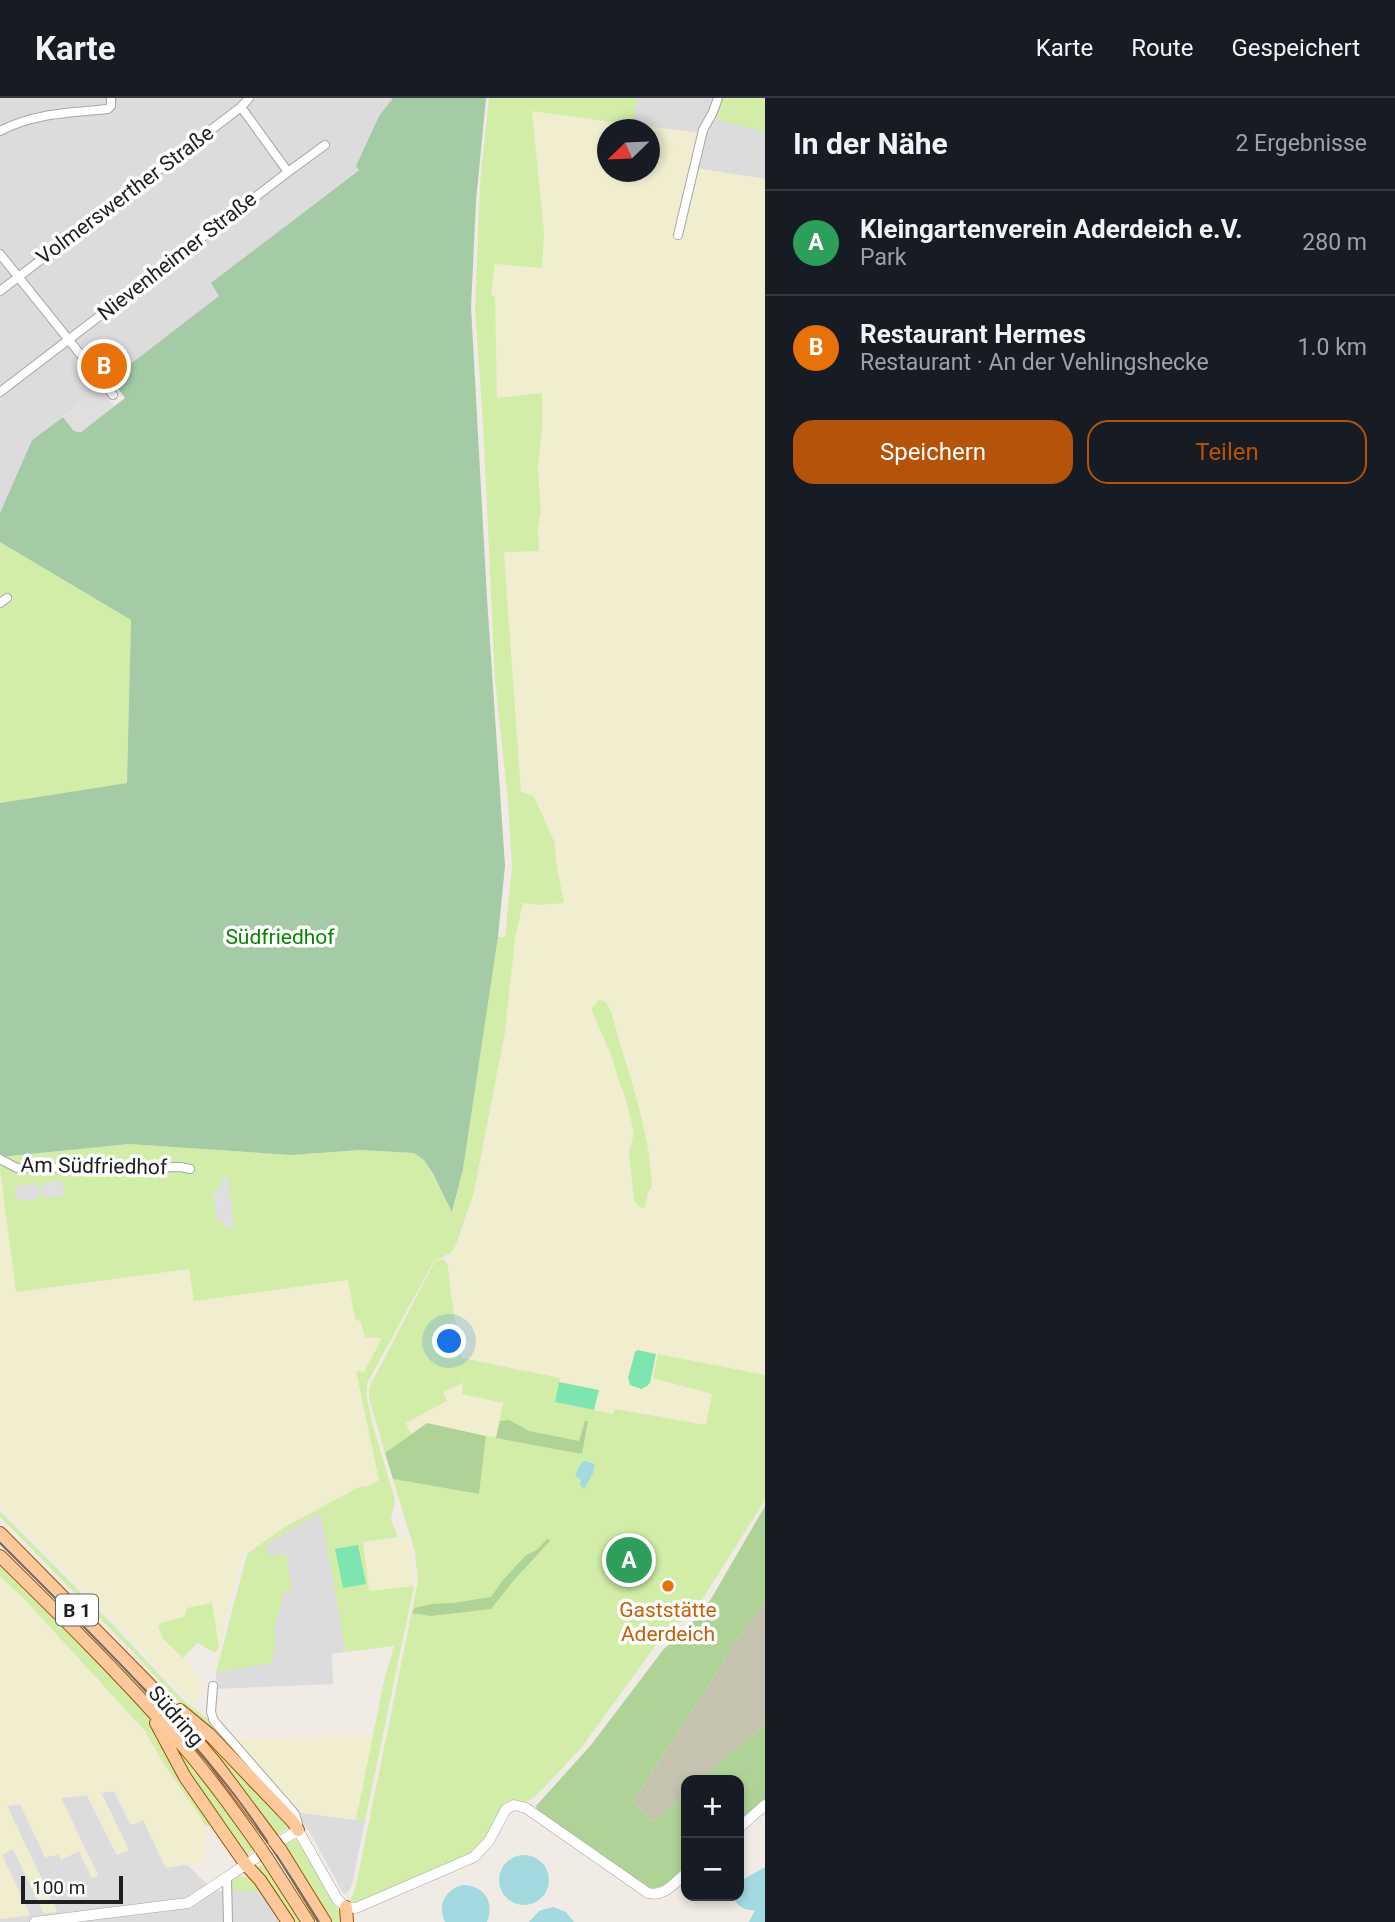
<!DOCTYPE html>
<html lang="de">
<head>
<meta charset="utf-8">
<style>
  :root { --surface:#171b24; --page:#20242c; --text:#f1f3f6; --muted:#9ea1a6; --line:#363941; --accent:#b45309 }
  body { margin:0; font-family:Roboto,sans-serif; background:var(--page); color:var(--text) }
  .controls { position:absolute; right:21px; bottom:21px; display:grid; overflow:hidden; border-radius:14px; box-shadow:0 4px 10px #0003 }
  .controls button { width:63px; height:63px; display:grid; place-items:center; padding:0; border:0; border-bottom:2px solid var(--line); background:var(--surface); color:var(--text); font:35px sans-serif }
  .compass { position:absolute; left:597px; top:21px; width:63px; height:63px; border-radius:50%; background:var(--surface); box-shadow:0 4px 10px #0003; rotate:247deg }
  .scale { position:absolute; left:21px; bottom:18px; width:102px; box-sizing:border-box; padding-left:7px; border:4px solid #1f1f1f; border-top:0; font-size:19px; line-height:24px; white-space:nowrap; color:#1f1f1f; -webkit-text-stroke:5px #fff; paint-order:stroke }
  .you { position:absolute; left:450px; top:1244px; width:24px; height:24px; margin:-18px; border:5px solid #fff; border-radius:50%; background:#1a73e8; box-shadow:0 0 0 10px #1a73e833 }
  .badge { display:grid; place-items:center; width:46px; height:46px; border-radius:50%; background:var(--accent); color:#fff; font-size:23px; font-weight:700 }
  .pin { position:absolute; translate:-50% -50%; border:4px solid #fff; box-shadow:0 2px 7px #0006 }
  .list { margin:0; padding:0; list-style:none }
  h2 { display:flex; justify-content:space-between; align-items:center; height:91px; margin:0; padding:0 28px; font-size:30px }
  h2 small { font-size:23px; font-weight:400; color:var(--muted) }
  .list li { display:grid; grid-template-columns:46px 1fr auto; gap:21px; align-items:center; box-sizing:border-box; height:105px; padding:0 28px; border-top:2px solid var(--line) }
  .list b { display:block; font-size:26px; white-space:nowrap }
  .list p { margin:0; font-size:23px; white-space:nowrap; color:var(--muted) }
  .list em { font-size:23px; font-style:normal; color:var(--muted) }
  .actions { display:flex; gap:14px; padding:21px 28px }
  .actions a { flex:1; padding:16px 0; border:2px solid var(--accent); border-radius:21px; text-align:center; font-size:24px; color:var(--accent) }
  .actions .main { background:var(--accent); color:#fff }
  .map { position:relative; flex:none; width:765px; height:1824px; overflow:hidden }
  header { display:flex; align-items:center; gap:42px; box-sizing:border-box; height:98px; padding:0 35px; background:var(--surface); border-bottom:2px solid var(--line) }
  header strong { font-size:33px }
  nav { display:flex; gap:38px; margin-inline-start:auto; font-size:24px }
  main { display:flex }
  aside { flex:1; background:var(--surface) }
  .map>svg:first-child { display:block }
</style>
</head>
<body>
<header>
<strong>Karte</strong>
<nav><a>Karte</a><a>Route</a><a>Gespeichert</a></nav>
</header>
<main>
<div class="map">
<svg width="765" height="1824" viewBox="0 0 765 1824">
  <rect width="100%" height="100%" fill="#f0ebe5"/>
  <path fill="#dddcdc" d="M 0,0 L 393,0 L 379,18 L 356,68 L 359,71 L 211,186 L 220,198 L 32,342 L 0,415 Z
    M 637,0 L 765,0 L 765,81 L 694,70 L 701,35 L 634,27 Z
    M 320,1414 L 333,1479 L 345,1554 L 332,1556 L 333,1586 L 215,1591 L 216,1574 L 272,1565 L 276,1536 L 274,1531 L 284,1494 L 292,1493 L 286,1456 L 269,1459 L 266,1446 Z
    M 114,1693 L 131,1727 L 143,1722 L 166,1770 L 186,1766 L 214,1793 L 260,1793 L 280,1824 L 0,1824 L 0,1821 L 30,1817 L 1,1756 L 13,1751 L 44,1815 L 57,1813 L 7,1708 L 20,1706 L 45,1759 L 79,1753 L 92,1780 L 98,1777 L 61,1700 L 87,1697 L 117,1757 L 129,1752 L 101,1695 Z
    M 296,1714 L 365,1723 L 352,1786 L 350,1792 L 346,1795 L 343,1795 L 312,1738 Z"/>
  <path fill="#c5c3af" d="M 765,1504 L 765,1626 L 700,1682 L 686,1682 L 686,1695 L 653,1724 L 633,1704 L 714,1579 L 731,1550 Z"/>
  <path fill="#f0eecf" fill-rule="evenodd" d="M 532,13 L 701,35 L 692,70 L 765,81 L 765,1277 L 658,1256 L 653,1280 L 712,1296 L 707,1327 L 615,1311 L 613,1316 L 555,1304 L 560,1280 L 463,1260 L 452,1197 L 449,1162 L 466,1122 L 483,1054 L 505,934 L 515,841 L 523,805 L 538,808 L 564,805 L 557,770 L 554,743 L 536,703 L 532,697 L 521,694 L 504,454 L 539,453 L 538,429 L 541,414 L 538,371 L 541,296 L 497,301 L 495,199 L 491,198 L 495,165 L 542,170 L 544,134 ZM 608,32 L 650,32 L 650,74 L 608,74 ZM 605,903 L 611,914 L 636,1003 L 634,1102 L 629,1053 L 634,1035 L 612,959 L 593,916 Z
    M 0,1072 L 16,1194 L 189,1171 L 194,1203 L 348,1182 L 355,1221 L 361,1223 L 364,1238 L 383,1240 L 364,1274 L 356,1274 L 379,1382 L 368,1388 L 359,1389 L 283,1430 L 247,1456 L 240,1455 L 239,1469 L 219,1549 L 212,1505 L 184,1519 L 161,1524 L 163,1541 L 183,1560 L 203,1586 L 197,1602 L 192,1606 L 106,1514 L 0,1407 Z
    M 462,1285 L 462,1296 L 503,1305 L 496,1340 L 428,1325 L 411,1336 L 406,1325 L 447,1303 L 443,1294 Z
    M 407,1439 L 411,1451 L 414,1488 L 369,1493 L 363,1444 Z
    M 0,1478 L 27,1504 L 145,1633 L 165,1668 L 200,1718 L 205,1728 L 205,1763 L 166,1770 L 143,1722 L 131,1727 L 114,1693 L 101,1695 L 129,1752 L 117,1757 L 87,1697 L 61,1700 L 98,1778 L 92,1780 L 79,1753 L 61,1762 L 58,1756 L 45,1759 L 20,1706 L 7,1708 L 57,1814 L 44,1815 L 13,1751 L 2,1757 L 30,1817 L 0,1821 Z
    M 374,1637 L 356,1722 L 296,1714 L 232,1641 Z"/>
  <path fill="#d2eda8" d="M 489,0 L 637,0 L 634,27 L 532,13 L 544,134 L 542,170 L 495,166 L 491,197 L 495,199 L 497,300 L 542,295 L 542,328 L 538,371 L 541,414 L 538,429 L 539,453 L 504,454 L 521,694 L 532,697 L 536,703 L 554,743 L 557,770 L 564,805 L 539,807 L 523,805 L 515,841 L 505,934 L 474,1094 L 456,1147 L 451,1155 L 434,1163 L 367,1285 L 367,1300 L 373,1328 L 395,1402 L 391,1422 L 398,1439 L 363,1444 L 369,1493 L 414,1488 L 365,1723 L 356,1722 L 384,1583 L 394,1548 L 345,1554 L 333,1479 L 320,1415 L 266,1446 L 269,1458 L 286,1456 L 292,1493 L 284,1494 L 274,1531 L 276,1536 L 272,1565 L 216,1574 L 247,1456 L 283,1430 L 359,1389 L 368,1388 L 379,1382 L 356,1273 L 364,1274 L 382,1240 L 365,1239 L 361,1224 L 355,1221 L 348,1182 L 194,1203 L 189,1171 L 16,1194 L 0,1072 L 0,1059 L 129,1046 L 291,1057 L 360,1052 L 414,1055 L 424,1062 L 453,1113 L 463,1071 L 498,839 L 505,839 L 512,769 L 508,703 L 495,582 L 483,325 L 475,212 L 480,85 Z
    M 723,0 L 760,0 L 765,3 L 765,34 L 715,21 Z
    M 0,444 L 131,522 L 127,685 L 0,705 L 0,506 L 3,504 L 0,498 Z
    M 599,902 L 605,903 L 611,913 C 626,971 650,1029 652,1089 L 648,1094 L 645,1110 L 641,1110 L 634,1102 L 629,1053 L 634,1035 L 625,999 L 617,977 L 612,959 L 593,916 L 592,910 Z
    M 444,1161 L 448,1168 L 451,1197 L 462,1260 L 560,1280 L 555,1304 L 613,1316 L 615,1311 L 706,1327 L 712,1296 L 653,1280 L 658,1256 L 765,1277 L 765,1402 L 700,1505 L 661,1540 L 582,1649 L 535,1699 L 524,1705 L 510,1702 L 504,1705 L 483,1747 L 470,1759 L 358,1806 L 351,1805 L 350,1803 L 356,1788 L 418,1483 L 415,1454 L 393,1381 L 479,1396 L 486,1338 L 496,1339 L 503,1305 L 462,1296 L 463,1268 L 462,1285 L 443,1294 L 447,1303 L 406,1325 L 411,1336 L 385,1355 L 369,1300 L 369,1290 L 435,1163 Z
    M 0,1413 L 113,1527 L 184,1603 L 209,1622 L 281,1701 L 192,1618 L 131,1552 L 0,1419 Z
    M 0,1463 L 146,1611 L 226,1708 L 254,1752 L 240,1762 L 214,1728 L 205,1728 L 200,1718 L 165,1668 L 145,1633 L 27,1504 L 0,1478 Z
    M 212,1505 L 219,1549 L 217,1553 L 214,1554 L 197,1545 L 183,1560 L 163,1541 L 158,1528 L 161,1525 L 184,1519 L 187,1510 Z
    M 193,1627 L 290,1729 L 278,1737 Z
    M 292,1741 L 298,1742 L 340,1815 L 351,1824 L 329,1824 L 281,1749 Z
    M 263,1766 L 304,1824 L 280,1824 L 260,1793 L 229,1793 L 229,1786 L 233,1780 L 240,1778 L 254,1781 L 256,1770 Z"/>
  <path fill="#afd297" d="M 509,1322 L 529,1333 L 579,1343 L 585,1323 L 588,1323 L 582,1356 L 496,1340 L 500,1323 Z
    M 427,1325 L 486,1338 L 479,1396 L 393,1381 L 385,1355 Z
    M 765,1408 L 765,1504 L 731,1550 L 714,1579 L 633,1704 L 653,1724 L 686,1695 L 686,1771 C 674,1780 664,1792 647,1790 L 537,1713 L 536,1708 L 591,1647 L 663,1552 L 694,1523 L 711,1501 Z
    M 547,1441 L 551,1442 L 514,1482 L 491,1511 L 431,1518 L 412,1515 L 415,1510 L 431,1506 L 453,1505 L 491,1499 L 503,1482 L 526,1457 L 537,1452 Z
    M 765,1626 L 765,1702 L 739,1725 L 739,1682 L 700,1682 Z"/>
  <path fill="#a4caa6" d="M 393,0 L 486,0 L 476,103 L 471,209 L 487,500 L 505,768 L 498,839 L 463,1071 L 452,1114 L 433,1076 L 424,1062 L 414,1055 L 360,1052 L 291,1057 L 129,1046 L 0,1059 L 0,705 L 127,685 L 131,522 L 0,444 L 0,415 L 32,342 L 63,319 L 74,333 L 81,334 L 125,300 L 111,281 L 219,198 L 211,185 L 359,72 L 356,68 L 379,18 Z"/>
  <path fill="#7ee4b0" d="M 638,1252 L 656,1256 L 650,1285 L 647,1288 L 641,1291 L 630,1287 L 628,1280 L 635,1254 Z
    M 559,1284 L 599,1292 L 594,1312 L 555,1304 Z
    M 358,1447 L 366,1486 L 343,1490 L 335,1451 Z"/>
  <path fill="#dfdfdf" d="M 100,289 L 114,308 L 81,334 L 74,333 L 63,319 Z
    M 228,1079 L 234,1131 L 230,1131 L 225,1129 L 222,1123 L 217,1123 L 213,1093 L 218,1092 L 223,1080 Z
    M 62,1082 L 64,1098 L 46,1100 L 45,1096 L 38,1096 L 38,1101 L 17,1103 L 15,1088 L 36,1085 L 37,1090 L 44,1089 L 44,1084 Z"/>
  <path fill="#a3dae0" d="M 585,1363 L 595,1366 L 593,1375 L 584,1391 L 580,1387 L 581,1382 L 575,1377 L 581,1365 Z
    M499 1782a25 25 0 1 1 50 0a25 25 0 1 1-50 0Z
    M 765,1769 L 765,1824 L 749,1824 L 755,1812 C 745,1813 737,1809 733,1798 L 739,1798 L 739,1784 Z
    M 462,1787 C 484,1787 495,1804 487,1824 L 445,1824 C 437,1807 445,1792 462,1787 Z
    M 553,1809 L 566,1814 L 574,1824 L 529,1824 L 539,1813 Z"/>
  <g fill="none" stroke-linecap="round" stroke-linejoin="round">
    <g stroke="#a6a6a6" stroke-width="10">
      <path id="minor" d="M 241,9 L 288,74 L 325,47
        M 0,33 C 34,15 70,15 108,11 L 111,8 L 111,0
        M 678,137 L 703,32 L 713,14 L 718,0
        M 0,156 L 113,297
        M 0,193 L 241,9 L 249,0
        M 0,294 L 288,74
        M 0,505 L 7,500
        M 0,1061 L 17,1070 L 181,1069 L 190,1071
        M 213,1588 L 211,1614 L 214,1623 L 289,1709 L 295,1716 L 298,1726
        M 227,1780 L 228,1824"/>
    </g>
    <g stroke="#a6a6a6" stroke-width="11">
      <path id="tertiary" d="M 739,1730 L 765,1707
        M 35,1824 L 188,1805 L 298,1732 L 337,1801 L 346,1809 L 356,1810 L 474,1759 L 489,1743 L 506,1711 L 514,1707 L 526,1710 L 648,1795 C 665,1799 674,1785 686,1775"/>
    </g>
    <g stroke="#9a5500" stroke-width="14">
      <path id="primary" d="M 0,1435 L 150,1587 L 215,1664 L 274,1743
        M 0,1458 C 60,1517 121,1577 176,1640 C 207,1675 234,1713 261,1751
        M 180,1612 L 209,1636 L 293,1724 L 298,1732
        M 156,1625 L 185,1679 L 246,1767 L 260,1782 L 288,1824
        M 280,1751 L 325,1824
        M 267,1760 L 308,1824
        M 346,1809 L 347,1824"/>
    </g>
    <use href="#minor" stroke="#fff" stroke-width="8"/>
    <use href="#tertiary" stroke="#fff" stroke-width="10"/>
    <use href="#primary" stroke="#ffc89b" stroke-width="12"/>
    <path stroke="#6d6d6d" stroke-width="2" d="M 0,1445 C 82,1527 166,1608 236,1699 C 266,1739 293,1782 319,1824"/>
    <g stroke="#9a5500" stroke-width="14" stroke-linecap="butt">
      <path id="primary-bridge" d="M 274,1743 L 280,1751
        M 261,1751 L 267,1760"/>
    </g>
    <use href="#primary-bridge" stroke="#ffc89b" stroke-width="12"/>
  </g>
  <circle fill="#e8710a" stroke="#fff" stroke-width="2.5" cx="668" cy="1488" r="7"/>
  <g text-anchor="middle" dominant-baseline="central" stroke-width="7" stroke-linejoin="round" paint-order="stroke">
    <rect fill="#fff" stroke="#626262" stroke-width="2" x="56" y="1496.5" width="42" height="31" rx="5"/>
    <g font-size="19" font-weight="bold" fill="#1f1f1f">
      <text x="77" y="1512">B 1</text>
    </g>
    <g font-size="21" fill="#1f1f1f" stroke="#fff">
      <text transform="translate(125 97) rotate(-37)">Volmerswerther Straße</text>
      <text transform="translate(177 158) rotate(-38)">Nievenheimer Straße</text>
      <text transform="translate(94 1068) rotate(1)">Am Südfriedhof</text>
      <text transform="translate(176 1618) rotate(49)">Südring</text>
    </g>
    <g font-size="21" fill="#0a8405" stroke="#fff">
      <text x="280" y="839">Südfriedhof</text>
    </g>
    <g font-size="21" fill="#c56008" stroke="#fff">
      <text x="668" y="1512">Gaststätte<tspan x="668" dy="24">Aderdeich</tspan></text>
    </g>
  </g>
</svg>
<div class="controls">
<button>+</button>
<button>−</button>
</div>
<svg class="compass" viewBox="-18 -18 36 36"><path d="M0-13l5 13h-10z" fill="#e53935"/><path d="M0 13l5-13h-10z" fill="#9ea1a6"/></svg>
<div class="scale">100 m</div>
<div class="you"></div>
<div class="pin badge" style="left:629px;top:1462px;background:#2e9e5b">A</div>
<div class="pin badge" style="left:104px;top:268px;background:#e8710a">B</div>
</div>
<aside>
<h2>In der Nähe<small>2 Ergebnisse</small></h2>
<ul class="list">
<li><span class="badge" style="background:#2e9e5b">A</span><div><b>Kleingartenverein Aderdeich e.V.</b><p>Park</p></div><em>280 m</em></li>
<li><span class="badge" style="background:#e8710a">B</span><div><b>Restaurant Hermes</b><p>Restaurant · An der Vehlingshecke</p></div><em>1.0 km</em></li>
</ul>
<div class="actions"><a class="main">Speichern</a><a>Teilen</a></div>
</aside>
</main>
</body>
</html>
